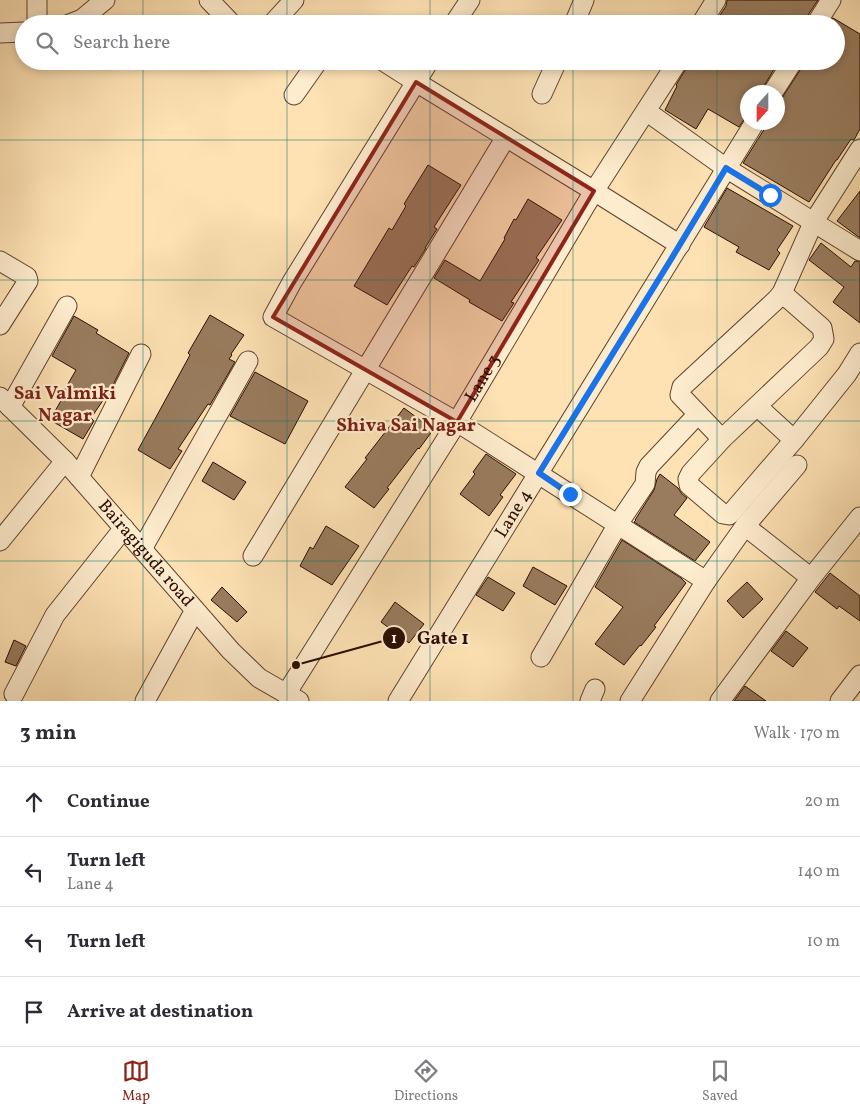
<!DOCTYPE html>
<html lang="en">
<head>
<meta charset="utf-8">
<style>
  :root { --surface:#fff; --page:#f7f7f7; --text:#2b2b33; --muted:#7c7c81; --line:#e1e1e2; --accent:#8f2418 }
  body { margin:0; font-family:Vollkorn,serif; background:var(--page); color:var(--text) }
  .compass { position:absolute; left:740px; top:85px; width:45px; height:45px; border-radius:50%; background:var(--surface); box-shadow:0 2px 8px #0003; rotate:201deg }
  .stop { position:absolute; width:15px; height:15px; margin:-11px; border:4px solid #1a73e8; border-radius:50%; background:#fff }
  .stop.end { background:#1a73e8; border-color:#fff; box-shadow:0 1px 5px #0008 }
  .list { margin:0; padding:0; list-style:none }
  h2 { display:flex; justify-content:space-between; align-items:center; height:65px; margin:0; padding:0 20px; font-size:21px }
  h2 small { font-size:16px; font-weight:400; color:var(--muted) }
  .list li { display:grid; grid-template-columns:32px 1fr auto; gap:15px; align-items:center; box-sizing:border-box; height:70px; padding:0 20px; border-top:1px solid var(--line) }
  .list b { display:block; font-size:19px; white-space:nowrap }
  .list p { margin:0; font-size:16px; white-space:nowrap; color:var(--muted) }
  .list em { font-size:16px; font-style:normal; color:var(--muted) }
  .icon { flex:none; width:28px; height:28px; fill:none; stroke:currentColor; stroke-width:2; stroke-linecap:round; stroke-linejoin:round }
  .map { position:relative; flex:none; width:860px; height:701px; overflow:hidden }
  .search { position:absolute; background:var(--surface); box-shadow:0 2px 8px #0003; left:15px; right:15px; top:15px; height:55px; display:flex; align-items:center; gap:12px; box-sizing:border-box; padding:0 18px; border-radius:28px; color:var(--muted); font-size:19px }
  .sheet { height:345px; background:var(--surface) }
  nav { display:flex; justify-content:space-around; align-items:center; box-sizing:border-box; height:70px; border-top:1px solid var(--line); background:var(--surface); font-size:14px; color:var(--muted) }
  nav a { display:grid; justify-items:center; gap:2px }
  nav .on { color:var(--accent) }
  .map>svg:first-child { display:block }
</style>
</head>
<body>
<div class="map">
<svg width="860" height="701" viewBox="0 0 860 701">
  <rect width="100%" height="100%" fill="#fee2b4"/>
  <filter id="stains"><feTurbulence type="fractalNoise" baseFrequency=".004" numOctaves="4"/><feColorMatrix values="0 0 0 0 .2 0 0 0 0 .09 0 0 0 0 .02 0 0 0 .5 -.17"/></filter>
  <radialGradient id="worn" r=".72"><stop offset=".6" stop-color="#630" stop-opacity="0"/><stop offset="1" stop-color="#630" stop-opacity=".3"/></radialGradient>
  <path fill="#997c5e" stroke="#2c0d00" d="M 727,0 L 818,0 L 806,18 L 805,24 L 714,24 L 726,6 Z
    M 833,18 L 860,34 L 860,129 L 854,140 L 853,140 L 851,139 L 837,160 L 836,160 L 809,202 L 743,163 L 765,128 L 766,122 L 778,122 L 778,102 L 782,98 L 802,67 L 804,61 L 836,61 L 836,24 L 829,24 Z
    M 690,61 L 779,61 L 764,86 L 762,92 L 748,92 L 748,114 L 739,127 L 708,109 L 696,129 L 665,110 L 677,86 L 676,85 L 687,67 Z
    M 428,165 L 461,185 L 434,227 L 437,229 L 425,248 L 426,248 L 414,267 L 412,266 L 387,305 L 354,286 L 389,228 L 392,230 L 406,206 L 404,204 Z
    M 727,188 L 793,226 L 777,250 L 780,253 L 769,270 L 736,252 L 739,247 L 704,227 Z
    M 860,191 L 860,238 L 837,221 Z
    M 528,199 L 562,220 L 536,258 L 539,260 L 511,302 L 514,303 L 502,321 L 469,302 L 470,300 L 434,278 L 445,260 L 480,281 L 505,239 L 504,238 L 514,219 L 516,220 Z
    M 821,243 L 851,267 L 855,261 L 860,262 L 860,323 L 833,302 L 844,287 L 809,260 Z
    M 210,315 L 244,335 L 231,354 L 232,355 L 229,359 L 235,362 L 210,405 L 208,404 L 178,449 L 182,451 L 170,469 L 138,450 L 190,355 L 188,353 Z
    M 74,316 L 98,330 L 96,333 L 129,353 L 112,387 L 91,418 L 94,421 L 83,439 L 50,420 L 63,397 L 61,396 L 76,370 L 52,356 Z
    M 255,372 L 308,401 L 285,444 L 230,416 Z
    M 404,408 L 433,430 L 419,449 L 418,448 L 387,488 L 389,489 L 374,508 L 345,487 L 367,459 L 365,458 Z
    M 486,454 L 516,474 L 500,495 L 503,497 L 489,516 L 460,494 L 475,474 L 473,472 Z
    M 213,462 L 246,482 L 234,500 L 202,481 Z
    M 660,474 L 678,488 L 682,494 L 687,498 L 674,515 L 710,542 L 695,561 L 634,522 L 636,520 L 635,520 L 654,490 L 657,479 Z
    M 326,526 L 359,546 L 332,585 L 300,566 L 310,547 L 313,549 Z
    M 622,540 L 681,578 L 686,583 L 654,626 L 656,627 L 641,646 L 640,645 L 624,665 L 595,644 L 623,607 L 595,587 Z
    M 533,567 L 567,586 L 555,605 L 523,586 Z
    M 830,573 L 860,596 L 860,621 L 839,606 L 837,609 L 815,592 Z
    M 488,577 L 515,593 L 503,611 L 476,595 Z
    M 747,582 L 763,599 L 743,618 L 727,601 Z
    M 222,587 L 247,612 L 237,622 L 211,600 Z
    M 395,602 L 424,624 L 409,643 L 381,622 Z
    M 786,631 L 808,648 L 793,667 L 771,651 Z
    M 14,640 L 26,646 L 16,666 L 5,662 Z
    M 745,686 L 766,701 L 734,701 Z"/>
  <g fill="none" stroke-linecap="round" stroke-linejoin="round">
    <g stroke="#60422d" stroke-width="21">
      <g id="minor">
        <path d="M 37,0 L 37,24"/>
        <path d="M 209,0 L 232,24"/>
        <path d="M 69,24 L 82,19 L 105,0"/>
        <path d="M 272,24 L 294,0"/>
        <path d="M 454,24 L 470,0"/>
        <path d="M 574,24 L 584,0"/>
        <path d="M 701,24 L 716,0"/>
        <path d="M 816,24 L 831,0"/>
        <path d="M 0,33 L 24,32"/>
        <path d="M 383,61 L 416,82 L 429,61"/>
        <path d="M 773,92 L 793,61"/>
        <path d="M 542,94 L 557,61"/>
        <path d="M 294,95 L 318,61"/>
        <path d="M 646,111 L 726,168 L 860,251"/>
        <path d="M 680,245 L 594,191 L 416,82 L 292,282 L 273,317 L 457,422 L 706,581"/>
        <path d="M 0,261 L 27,277 L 28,281 L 0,325"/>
        <path d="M 782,293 L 822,328 L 824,339 L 819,347 L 722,439 L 691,473 L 688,479 L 689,485 L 723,514 L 729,515 L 733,511 L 794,440 L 847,374 L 860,353"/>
        <path id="s1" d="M 0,397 L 65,461 L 231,651 L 259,678 L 299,701"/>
        <path d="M 757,406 L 794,440"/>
        <path d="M 10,407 L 67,306"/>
        <path d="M 722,439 L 680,395 L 682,387 L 776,300 L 782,293 L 813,223 L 860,149"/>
        <path d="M 79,477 L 141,354"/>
        <path d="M 0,541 L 65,461"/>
        <path d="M 142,549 L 248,361"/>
        <path d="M 253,556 L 506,137"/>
        <path d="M 811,578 L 860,517"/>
        <path d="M 541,657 L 618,524 L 645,484 L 646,472 L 649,466 L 698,414"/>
        <path d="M 14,694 L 55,615 L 124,528"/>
        <path id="s2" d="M 286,694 L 457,422 L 594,191 L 678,61"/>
        <path d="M 145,701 L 195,610"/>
        <path id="s3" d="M 398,701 L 755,122"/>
        <path d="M 590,701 L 595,689"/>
        <path d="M 630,701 L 706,581 L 745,526 L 797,465"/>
        <path d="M 720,701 L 811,578 L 745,526"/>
        <path d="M 840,701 L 860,675"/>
      </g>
    </g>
    <use href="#minor" stroke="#feecce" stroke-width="19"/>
  </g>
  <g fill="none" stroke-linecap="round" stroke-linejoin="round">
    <path stroke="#1a73e8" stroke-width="6" d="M 570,494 L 539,473 L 670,261 L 726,168 L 770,195"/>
  </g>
  <path fill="#8f2418" fill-opacity="0.2" stroke="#8f2418" stroke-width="4" stroke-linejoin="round" d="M 416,82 L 594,191 L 457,422 L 273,317 Z"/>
  <path fill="none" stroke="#0f766e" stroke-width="1" stroke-opacity="0.55" d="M 143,0 L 143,24M 287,0 L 287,24M 430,0 L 430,24M 573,0 L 573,24M 717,0 L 717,24M 143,61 L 143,701M 287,61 L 287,701M 430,61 L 430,701M 573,61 L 573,701M 717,61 L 717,701M 0,140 L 860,140M 0,280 L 860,280M 0,421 L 860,421M 0,561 L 860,561"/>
  <g text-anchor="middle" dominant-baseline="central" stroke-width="4.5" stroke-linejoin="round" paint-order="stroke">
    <g font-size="18" fill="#2c0d00" stroke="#feecce">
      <text stroke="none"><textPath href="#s2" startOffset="372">Lane 3</textPath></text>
      <text stroke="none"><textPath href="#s3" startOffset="220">Lane 4</textPath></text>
      <text stroke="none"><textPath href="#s1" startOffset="214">Bairagiguda road</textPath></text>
    </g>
    <g font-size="19" font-weight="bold" fill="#7a1f14" stroke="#feecce">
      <text x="65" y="394">Sai Valmiki<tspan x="65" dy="22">Nagar</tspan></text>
      <text x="406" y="426">Shiva Sai Nagar</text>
    </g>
  </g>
  <path fill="none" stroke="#2c0d00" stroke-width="2" d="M296 665L394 638"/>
  <g fill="#2c0d00" stroke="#feecce" stroke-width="2">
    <circle cx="296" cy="665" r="5"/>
    <circle cx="394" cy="638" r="12"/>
  </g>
  <g font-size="15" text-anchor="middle" font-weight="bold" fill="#fff">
    <text x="394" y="643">1</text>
  </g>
  <g font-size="19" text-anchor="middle" font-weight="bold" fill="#2c0d00" stroke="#feecce" stroke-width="4.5" stroke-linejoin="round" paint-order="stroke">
    <text x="443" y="644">Gate 1</text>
  </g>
  <rect width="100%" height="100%" filter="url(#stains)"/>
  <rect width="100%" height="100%" fill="url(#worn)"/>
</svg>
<svg class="compass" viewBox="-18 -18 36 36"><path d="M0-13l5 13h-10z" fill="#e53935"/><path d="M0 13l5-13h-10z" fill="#7c7c81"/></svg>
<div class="stop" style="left:770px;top:195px"></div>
<div class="stop end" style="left:570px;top:494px"></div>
<div class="search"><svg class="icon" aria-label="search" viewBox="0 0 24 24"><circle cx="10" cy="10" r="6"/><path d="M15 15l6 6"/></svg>Search here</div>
</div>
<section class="sheet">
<h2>3 min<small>Walk · 170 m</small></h2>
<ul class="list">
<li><svg class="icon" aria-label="ahead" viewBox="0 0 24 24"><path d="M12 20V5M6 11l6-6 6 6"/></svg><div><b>Continue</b></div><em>20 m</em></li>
<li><svg class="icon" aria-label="left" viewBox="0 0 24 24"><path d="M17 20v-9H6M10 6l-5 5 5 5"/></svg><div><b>Turn left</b><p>Lane 4</p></div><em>140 m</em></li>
<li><svg class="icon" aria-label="left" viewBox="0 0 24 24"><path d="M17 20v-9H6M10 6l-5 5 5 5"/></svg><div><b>Turn left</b></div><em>10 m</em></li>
<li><svg class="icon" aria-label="arrive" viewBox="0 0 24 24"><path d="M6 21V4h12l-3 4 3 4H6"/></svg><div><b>Arrive at destination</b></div></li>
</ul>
</section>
<nav>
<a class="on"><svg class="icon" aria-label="map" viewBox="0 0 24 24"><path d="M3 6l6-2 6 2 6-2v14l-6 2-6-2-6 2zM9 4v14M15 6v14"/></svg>Map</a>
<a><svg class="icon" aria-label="directions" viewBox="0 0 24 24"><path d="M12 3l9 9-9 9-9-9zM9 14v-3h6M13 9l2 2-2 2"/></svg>Directions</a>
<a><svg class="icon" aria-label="saved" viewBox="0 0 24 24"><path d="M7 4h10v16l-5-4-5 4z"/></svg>Saved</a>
</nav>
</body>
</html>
